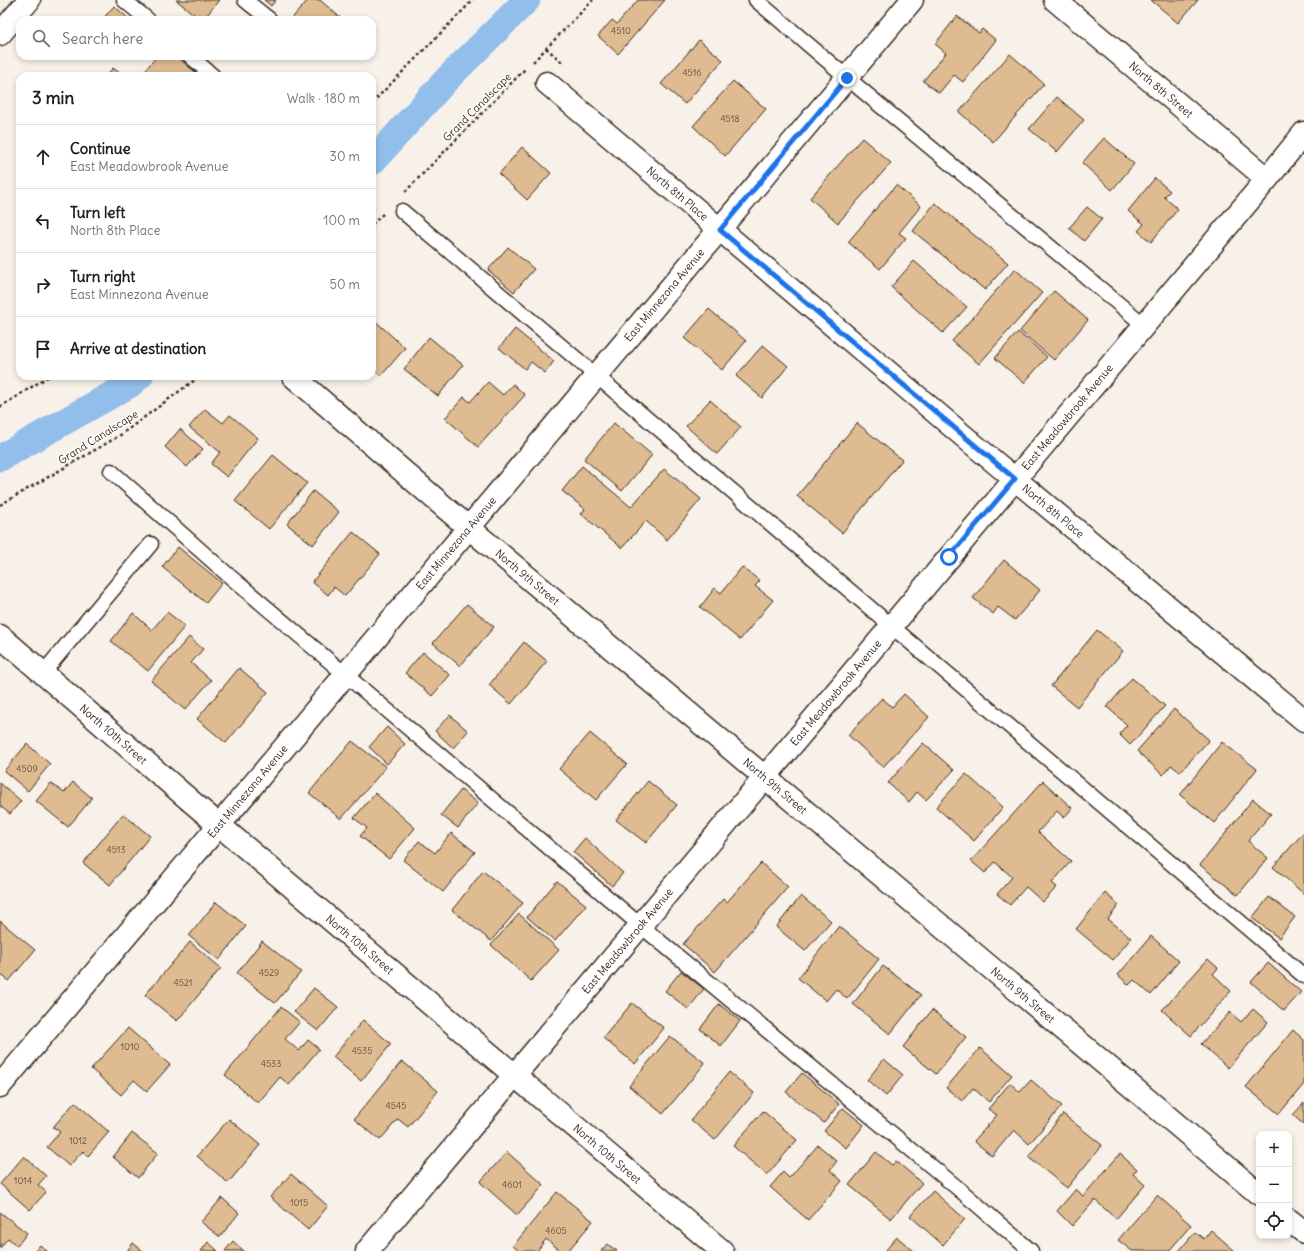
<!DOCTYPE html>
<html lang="en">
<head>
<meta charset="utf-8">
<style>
  :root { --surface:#fff; --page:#f2f2f2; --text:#202124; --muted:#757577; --line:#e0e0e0 }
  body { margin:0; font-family:Delius,sans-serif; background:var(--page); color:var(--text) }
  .controls { position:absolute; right:12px; bottom:12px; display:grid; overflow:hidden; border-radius:8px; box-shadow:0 2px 6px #0003 }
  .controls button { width:36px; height:36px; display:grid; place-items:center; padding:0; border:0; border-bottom:1px solid var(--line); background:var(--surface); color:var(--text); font:20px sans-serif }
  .stop { position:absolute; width:12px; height:12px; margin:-9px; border:3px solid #1a73e8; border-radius:50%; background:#fff }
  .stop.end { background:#1a73e8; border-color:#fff; box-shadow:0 1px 4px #0008 }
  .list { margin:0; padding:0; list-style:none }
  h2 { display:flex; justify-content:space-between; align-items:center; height:52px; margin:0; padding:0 16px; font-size:17px }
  h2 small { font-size:13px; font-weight:400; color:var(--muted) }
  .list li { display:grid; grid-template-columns:26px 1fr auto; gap:12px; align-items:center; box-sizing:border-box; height:64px; padding:0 16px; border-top:1px solid var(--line) }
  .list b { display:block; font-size:15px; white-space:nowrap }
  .list p { margin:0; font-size:13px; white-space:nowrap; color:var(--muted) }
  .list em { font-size:13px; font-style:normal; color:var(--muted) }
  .icon { flex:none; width:22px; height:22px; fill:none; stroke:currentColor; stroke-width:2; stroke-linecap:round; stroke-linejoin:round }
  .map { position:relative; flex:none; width:1304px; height:1251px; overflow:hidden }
  .search { position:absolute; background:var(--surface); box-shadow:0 2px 6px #0003; left:16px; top:16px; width:360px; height:44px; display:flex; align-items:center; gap:10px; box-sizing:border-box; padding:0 14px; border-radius:12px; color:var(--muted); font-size:15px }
  .panel { position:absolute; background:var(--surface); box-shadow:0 2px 6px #0003; left:16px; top:72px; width:360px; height:308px; border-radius:12px }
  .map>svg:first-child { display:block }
</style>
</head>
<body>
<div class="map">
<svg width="1304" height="1251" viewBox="0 0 1304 1251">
  <rect width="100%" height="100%" fill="#f8f1e9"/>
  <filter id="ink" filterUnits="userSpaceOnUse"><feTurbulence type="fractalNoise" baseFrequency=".025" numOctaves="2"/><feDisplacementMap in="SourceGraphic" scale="8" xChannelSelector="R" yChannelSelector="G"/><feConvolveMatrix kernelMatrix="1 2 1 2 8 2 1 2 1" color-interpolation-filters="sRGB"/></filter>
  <g filter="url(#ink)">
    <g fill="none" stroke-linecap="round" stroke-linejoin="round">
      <path stroke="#92beeb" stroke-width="27" d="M 372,162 L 448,78 L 527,0
        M 0,458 L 129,385 L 140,376"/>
    </g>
    <path fill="#debb90" stroke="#3b2a1e" d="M 176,0 L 219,0 L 203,20 L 201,20 Z
      M 264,0 L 276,0 L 271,6 Z
      M 308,0 L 320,0 L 343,20 L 296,20 L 293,17 Z
      M 638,0 L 665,0 L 618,54 L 598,36 L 612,20 L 617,24 Z
      M 1151,0 L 1198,0 L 1178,23 Z
      M 114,6 L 130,20 L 102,20 Z
      M 957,16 L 979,33 L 982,29 L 996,40 L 963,82 L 954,75 L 939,93 L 923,81 L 946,53 L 935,44 Z
      M 699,40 L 723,60 L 685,104 L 661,84 Z
      M 1010,54 L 1044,84 L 993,142 L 959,112 Z
      M 157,56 L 176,56 L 200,76 L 144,76 L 142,74 Z
      M 113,68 L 124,76 L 106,76 Z
      M 733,81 L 766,109 L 725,156 L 693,126 Z
      M 1057,97 L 1084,120 L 1057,152 L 1029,129 Z
      M 862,138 L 891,163 L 838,223 L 810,198 Z
      M 1104,138 L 1134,164 L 1112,190 L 1082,163 Z
      M 522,147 L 551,173 L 527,200 L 499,174 Z
      M 1155,178 L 1170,191 L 1164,197 L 1178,209 L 1151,242 L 1138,231 L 1144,224 L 1128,211 Z
      M 896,185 L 921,206 L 899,233 L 906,238 L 880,269 L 848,242 Z
      M 935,203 L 1008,263 L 985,290 L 913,231 Z
      M 1087,207 L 1102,219 L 1084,241 L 1069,228 Z
      M 508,247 L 534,269 L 514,292 L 488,270 Z
      M 914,261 L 967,307 L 943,333 L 891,287 Z
      M 1015,269 L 1042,293 L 979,364 L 952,341 Z
      M 1054,291 L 1088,320 L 1054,360 L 1020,331 Z
      M 709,309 L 746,341 L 722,370 L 684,338 Z
      M 372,318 L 405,348 L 381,376 L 372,368 Z
      M 515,329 L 554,361 L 545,373 L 531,362 L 525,369 L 499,348 Z
      M 1018,332 L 1047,357 L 1024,383 L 995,358 Z
      M 429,337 L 463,365 L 438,396 L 404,369 Z
      M 763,345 L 788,366 L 762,398 L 736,376 Z
      M 488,382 L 503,395 L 513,384 L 525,395 L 478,447 L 445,418 L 464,397 L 470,402 Z
      M 710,400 L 741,427 L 717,454 L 686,426 Z
      M 205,409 L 223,423 L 230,415 L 258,438 L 227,477 L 211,464 L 220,452 L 189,427 Z
      M 614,423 L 652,455 L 622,491 L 584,459 Z
      M 857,423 L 902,460 L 842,533 L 797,496 Z
      M 180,429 L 203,449 L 187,467 L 165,447 Z
      M 273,455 L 307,483 L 269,529 L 235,501 Z
      M 582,466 L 631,507 L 664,469 L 701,499 L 667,540 L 646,521 L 622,548 L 581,514 L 585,509 L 562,491 Z
      M 313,491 L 339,512 L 313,545 L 287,524 Z
      M 353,532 L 380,554 L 345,596 L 334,587 L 328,595 L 312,582 Z
      M 178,547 L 222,583 L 206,603 L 162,567 Z
      M 1004,560 L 1040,590 L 1015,620 L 998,607 L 993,614 L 973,598 Z
      M 742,567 L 760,581 L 755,586 L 773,600 L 740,640 L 700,607 L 715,588 L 721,593 Z
      M 467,604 L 494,627 L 460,666 L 433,643 Z
      M 167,612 L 185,626 L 148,671 L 111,641 L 133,613 L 152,630 Z
      M 1097,630 L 1123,651 L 1077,707 L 1051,686 Z
      M 189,637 L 203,649 L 191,663 L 211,680 L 185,710 L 151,681 Z
      M 524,642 L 547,661 L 511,704 L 489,685 Z
      M 423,652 L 450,675 L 432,696 L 405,673 Z
      M 239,668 L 268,692 L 226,743 L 197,719 Z
      M 1132,678 L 1165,706 L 1130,745 L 1119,734 L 1127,725 L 1107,707 Z
      M 904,694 L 929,717 L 883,767 L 848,735 L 882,698 L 892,707 Z
      M 1174,709 L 1209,740 L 1180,772 L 1171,765 L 1163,775 L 1137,751 Z
      M 450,715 L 468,731 L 453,748 L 435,731 Z
      M 387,727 L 405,744 L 387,764 L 369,747 Z
      M 590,733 L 627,764 L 596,800 L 559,769 Z
      M 352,741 L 386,767 L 341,819 L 309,793 Z
      M 1222,742 L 1257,769 L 1214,823 L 1180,795 Z
      M 923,743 L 954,770 L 926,800 L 917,792 L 909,802 L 888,783 Z
      M 27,744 L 50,764 L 28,791 L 4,771 Z
      M 966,774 L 1003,807 L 974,841 L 936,807 Z
      M 648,781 L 677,805 L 646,843 L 616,820 Z
      M 1043,781 L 1072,808 L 1064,818 L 1057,811 L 1038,832 L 1071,861 L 1052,883 L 1057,887 L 1043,902 L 1026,887 L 1010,905 L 997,894 L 1012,877 L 995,862 L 985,873 L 971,861 Z
      M 73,782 L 92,798 L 68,827 L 36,801 L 51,783 L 64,793 Z
      M 0,783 L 21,801 L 10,814 L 0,806 Z
      M 461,790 L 478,803 L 458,828 L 441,815 Z
      M 375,793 L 415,828 L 389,859 L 360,836 L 367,828 L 354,818 Z
      M 1253,799 L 1271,814 L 1248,841 L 1268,858 L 1238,895 L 1200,865 Z
      M 123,814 L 150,836 L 110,885 L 83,863 Z
      M 1304,832 L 1304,894 L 1273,867 Z
      M 451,833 L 475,852 L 443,892 L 403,860 L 419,841 L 435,853 Z
      M 585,838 L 623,873 L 612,886 L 573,852 Z
      M 761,863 L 788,887 L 715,972 L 683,944 L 723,899 L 727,902 Z
      M 483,871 L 523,903 L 491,941 L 452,910 Z
      M 557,881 L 586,905 L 555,941 L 527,917 Z
      M 1105,893 L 1119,905 L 1108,919 L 1131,938 L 1113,960 L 1076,929 Z
      M 801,896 L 831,921 L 805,951 L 776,927 Z
      M 1269,897 L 1295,917 L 1279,938 L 1252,918 Z
      M 216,902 L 246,926 L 219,960 L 189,936 Z
      M 519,914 L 559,950 L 531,981 L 491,945 Z
      M 0,921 L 35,950 L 9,981 L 0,974 Z
      M 839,926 L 879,959 L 847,999 L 836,989 L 826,1001 L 798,978 Z
      M 1151,936 L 1179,961 L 1151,995 L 1134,980 L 1129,985 L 1118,975 Z
      M 262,941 L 301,972 L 275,1003 L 237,973 Z
      M 190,942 L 221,968 L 177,1021 L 145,995 Z
      M 1208,959 L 1218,968 L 1213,974 L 1231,991 L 1191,1036 L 1162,1010 Z
      M 1268,963 L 1301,992 L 1284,1011 L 1251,982 Z
      M 883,966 L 921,995 L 890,1034 L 853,1004 Z
      M 681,971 L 704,989 L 688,1009 L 665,991 Z
      M 314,988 L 338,1007 L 318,1031 L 294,1012 Z
      M 632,1003 L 664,1028 L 635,1064 L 603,1038 Z
      M 719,1004 L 740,1021 L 721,1046 L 700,1029 Z
      M 281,1007 L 300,1022 L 285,1039 L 299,1051 L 308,1040 L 319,1049 L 289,1085 L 280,1077 L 258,1103 L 225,1075 Z
      M 1253,1009 L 1268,1022 L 1228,1068 L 1201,1044 L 1230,1012 L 1241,1022 Z
      M 932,1010 L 966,1037 L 936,1074 L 903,1047 Z
      M 363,1020 L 391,1044 L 361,1081 L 333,1057 Z
      M 128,1028 L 170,1065 L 147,1091 L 134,1080 L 121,1095 L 91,1069 Z
      M 1293,1030 L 1304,1040 L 1304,1084 L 1279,1114 L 1246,1087 Z
      M 670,1036 L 705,1063 L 663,1114 L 629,1086 Z
      M 980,1048 L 1012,1075 L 989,1102 L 973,1088 L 962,1101 L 946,1088 Z
      M 884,1059 L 903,1075 L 886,1096 L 867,1080 Z
      M 402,1061 L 438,1091 L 408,1127 L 398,1119 L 380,1140 L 354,1119 Z
      M 729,1072 L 754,1093 L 715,1140 L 691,1120 Z
      M 802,1073 L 839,1104 L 824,1123 L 786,1092 Z
      M 1031,1080 L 1062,1106 L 1029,1144 L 1014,1130 L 992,1156 L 974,1141 L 997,1115 L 988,1109 L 1010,1083 L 1020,1092 Z
      M 75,1102 L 109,1132 L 88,1156 L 83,1151 L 69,1166 L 47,1147 L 60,1132 L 53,1127 Z
      M 1304,1103 L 1304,1125 L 1293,1115 Z
      M 843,1108 L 864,1125 L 846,1148 L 824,1131 Z
      M 763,1111 L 797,1140 L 767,1175 L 733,1146 Z
      M 1063,1114 L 1102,1145 L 1067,1188 L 1028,1157 Z
      M 229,1119 L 260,1145 L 228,1183 L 197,1156 Z
      M 132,1133 L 158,1153 L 138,1178 L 113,1157 Z
      M 818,1145 L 837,1161 L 830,1170 L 842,1181 L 808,1220 L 770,1187 L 783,1172 L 789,1178 Z
      M 507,1152 L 544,1185 L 517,1215 L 480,1182 Z
      M 876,1152 L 892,1165 L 896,1161 L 922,1183 L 891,1219 L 849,1185 Z
      M 1120,1154 L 1137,1169 L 1133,1174 L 1145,1185 L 1116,1219 L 1095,1200 L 1072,1226 L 1057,1211 L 1076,1189 L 1083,1196 Z
      M 24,1156 L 46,1176 L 38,1185 L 46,1192 L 30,1210 L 0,1184 Z
      M 291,1174 L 328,1206 L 308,1230 L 270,1197 Z
      M 933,1191 L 965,1219 L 943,1245 L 910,1216 Z
      M 557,1192 L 593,1221 L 568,1251 L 561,1251 L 546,1239 L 537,1251 L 519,1251 L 513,1246 Z
      M 1157,1195 L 1191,1225 L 1169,1251 L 1132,1251 L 1118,1240 Z
      M 222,1198 L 239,1213 L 220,1237 L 201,1222 Z
      M 0,1212 L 27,1233 L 17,1246 L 8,1238 L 0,1248 Z
      M 1211,1230 L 1235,1251 L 1179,1251 L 1195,1232 L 1204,1239 Z
      M 897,1237 L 914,1251 L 885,1251 Z
      M 233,1241 L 244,1251 L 225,1251 Z
      M 208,1242 L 218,1251 L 201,1251 Z
      M 133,1243 L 143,1251 L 127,1251 Z
      M 607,1244 L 617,1251 L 601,1251 Z
      M 40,1245 L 47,1251 L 35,1251 Z"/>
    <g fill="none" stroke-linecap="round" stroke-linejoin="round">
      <g stroke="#3b2a1e" stroke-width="17">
        <path id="service" d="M 124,0 L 148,20
          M 245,0 L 270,20
          M 756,0 L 864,92 L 1144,325
          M 190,56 L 213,76
          M 402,211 L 1304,976
          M 111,471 L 227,574 L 641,926 L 960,1190 L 1031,1251
          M 43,673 L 151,544"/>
      </g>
      <g stroke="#3b2a1e" stroke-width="25">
        <g id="minor">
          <path id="s1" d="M 1055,0 L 1267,179"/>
          <path d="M 0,34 L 29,0"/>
          <path id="s2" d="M 547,83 L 980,450 L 1304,720"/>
          <path id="s3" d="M 293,376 L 449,511 L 1259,1194"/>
          <path id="s4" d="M 0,636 L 193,803 L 722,1251"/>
          <path id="s5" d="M 0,1086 L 912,0"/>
          <path d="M 1289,1220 L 1304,1232"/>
          <path id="s6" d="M 367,1251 L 1267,179 L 1304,133"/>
        </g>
      </g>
      <path stroke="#3b2a1e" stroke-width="2.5" stroke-dasharray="3 3" stroke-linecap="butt" d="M 546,48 L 562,62
        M 533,62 L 593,0
        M 372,103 L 473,0
        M 405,192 L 526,68
        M 372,224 L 383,214
        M 0,407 L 49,376
        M 0,505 L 119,436 L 200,376"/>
      <use href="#service" stroke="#fff" stroke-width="14"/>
      <use href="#minor" stroke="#fff" stroke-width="22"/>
    </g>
  </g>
  <g fill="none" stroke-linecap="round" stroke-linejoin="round" filter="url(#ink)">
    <path stroke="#1a73e8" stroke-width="5" d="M 847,78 L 720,230 L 1015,479 L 949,557"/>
  </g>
  <g text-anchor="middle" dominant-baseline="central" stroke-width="3" stroke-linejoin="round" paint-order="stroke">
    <g font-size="9" fill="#644e3a">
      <text x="621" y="30">4510</text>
      <text x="692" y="72">4516</text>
      <text x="730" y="118">4518</text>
      <text x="27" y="768">4509</text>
      <text x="116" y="849">4513</text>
      <text x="269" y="972">4529</text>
      <text x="183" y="982">4521</text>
      <text x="130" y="1046">1010</text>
      <text x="362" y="1050">4535</text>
      <text x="271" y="1063">4533</text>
      <text x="396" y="1105">4545</text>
      <text x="78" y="1140">1012</text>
      <text x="23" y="1180">1014</text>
      <text x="512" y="1184">4601</text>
      <text x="299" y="1202">1015</text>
      <text x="556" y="1230">4605</text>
    </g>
    <g font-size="11" fill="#3b2a1e" stroke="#fff">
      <text stroke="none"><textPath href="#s1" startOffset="139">North 8th Street</textPath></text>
      <text transform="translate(477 107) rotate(-45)">Grand Canalscape</text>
      <text stroke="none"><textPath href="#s2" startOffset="171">North 8th Place</textPath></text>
      <text stroke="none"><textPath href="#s5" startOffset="1033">East Minnezona Avenue</textPath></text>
      <text stroke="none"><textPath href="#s6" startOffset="1089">East Meadowbrook Avenue</textPath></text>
      <text transform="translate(98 437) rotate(-32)">Grand Canalscape</text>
      <text stroke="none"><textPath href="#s2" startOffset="663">North 8th Place</textPath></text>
      <text stroke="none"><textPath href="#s5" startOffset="709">East Minnezona Avenue</textPath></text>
      <text stroke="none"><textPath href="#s3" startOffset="309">North 9th Street</textPath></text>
      <text stroke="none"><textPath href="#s6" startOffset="729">East Meadowbrook Avenue</textPath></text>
      <text stroke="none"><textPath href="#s4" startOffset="150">North 10th Street</textPath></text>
      <text stroke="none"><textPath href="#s3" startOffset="633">North 9th Street</textPath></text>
      <text stroke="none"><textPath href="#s5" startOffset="385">East Minnezona Avenue</textPath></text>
      <text stroke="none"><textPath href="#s6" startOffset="405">East Meadowbrook Avenue</textPath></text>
      <text stroke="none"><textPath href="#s4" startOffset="474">North 10th Street</textPath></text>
      <text stroke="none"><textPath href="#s3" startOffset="957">North 9th Street</textPath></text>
      <text stroke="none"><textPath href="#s4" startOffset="798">North 10th Street</textPath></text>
    </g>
  </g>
</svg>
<div class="controls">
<button>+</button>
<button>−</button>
<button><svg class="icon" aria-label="locate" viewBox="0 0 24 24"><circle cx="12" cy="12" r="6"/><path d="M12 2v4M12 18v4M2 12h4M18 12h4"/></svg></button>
</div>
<div class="stop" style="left:949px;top:557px"></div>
<div class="stop end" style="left:847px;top:78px"></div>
<div class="search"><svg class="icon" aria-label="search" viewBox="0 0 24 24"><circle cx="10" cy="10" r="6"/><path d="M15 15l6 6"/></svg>Search here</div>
<section class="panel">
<h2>3 min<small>Walk · 180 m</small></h2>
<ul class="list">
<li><svg class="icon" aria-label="ahead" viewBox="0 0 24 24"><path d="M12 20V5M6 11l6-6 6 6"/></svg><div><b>Continue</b><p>East Meadowbrook Avenue</p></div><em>30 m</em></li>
<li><svg class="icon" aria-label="left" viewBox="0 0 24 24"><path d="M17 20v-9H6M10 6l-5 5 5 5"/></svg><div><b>Turn left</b><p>North 8th Place</p></div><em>100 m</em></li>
<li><svg class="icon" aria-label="right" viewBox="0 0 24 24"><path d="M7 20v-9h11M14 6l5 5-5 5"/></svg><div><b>Turn right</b><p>East Minnezona Avenue</p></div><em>50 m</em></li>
<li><svg class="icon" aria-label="arrive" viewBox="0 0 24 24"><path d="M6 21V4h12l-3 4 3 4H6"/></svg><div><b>Arrive at destination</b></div></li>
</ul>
</section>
</div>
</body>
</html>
